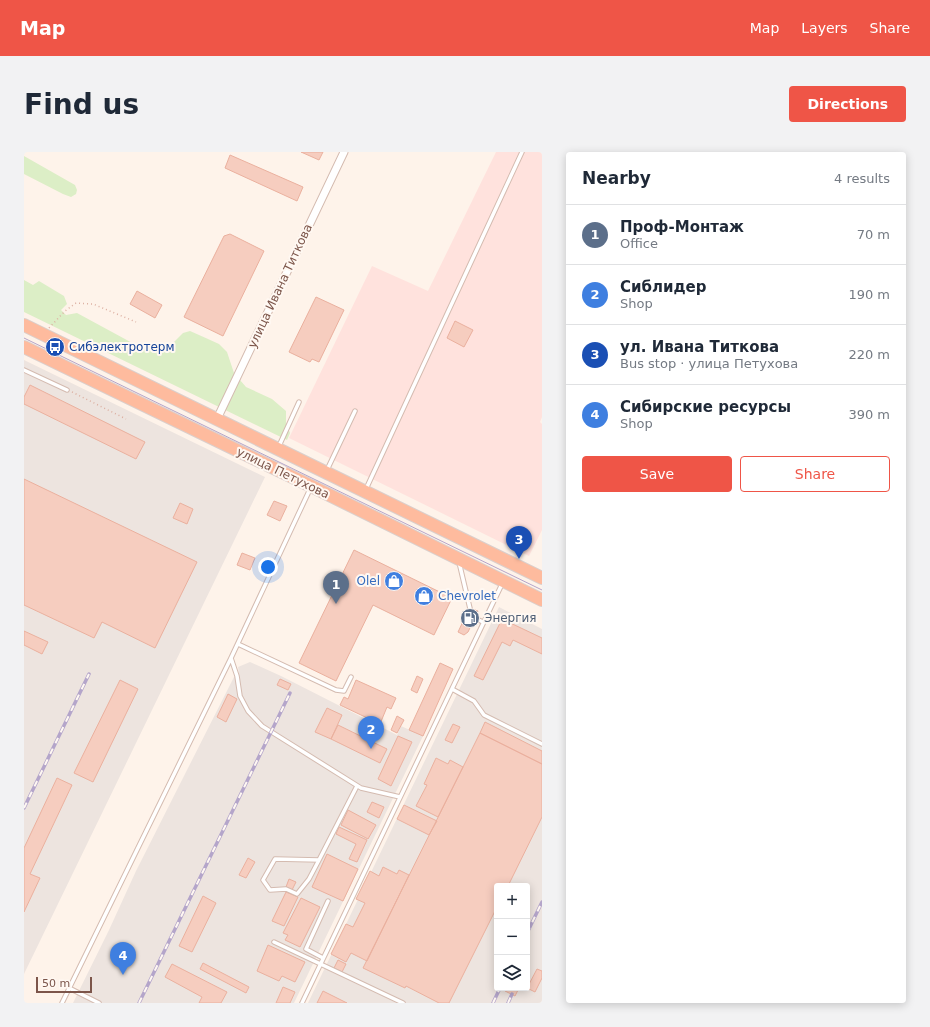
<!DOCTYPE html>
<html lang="en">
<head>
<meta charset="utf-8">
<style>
  :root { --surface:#fff; --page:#f2f2f3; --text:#1f2937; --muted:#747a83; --line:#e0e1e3; --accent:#ef5547 }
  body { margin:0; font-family:"DejaVu Sans",sans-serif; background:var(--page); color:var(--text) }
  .controls { position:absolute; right:12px; bottom:12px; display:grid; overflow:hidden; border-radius:4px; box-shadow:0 2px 10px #0003 }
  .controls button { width:36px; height:36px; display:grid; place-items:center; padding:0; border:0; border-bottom:1px solid var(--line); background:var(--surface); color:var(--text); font:20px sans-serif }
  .scale { position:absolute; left:12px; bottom:10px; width:56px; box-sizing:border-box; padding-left:4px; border:2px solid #7c554a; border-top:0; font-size:11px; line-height:14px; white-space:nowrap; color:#7c554a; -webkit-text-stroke:3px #fff8f2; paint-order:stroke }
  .you { position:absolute; left:244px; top:415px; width:14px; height:14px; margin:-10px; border:3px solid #fff; border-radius:50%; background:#1a73e8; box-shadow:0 0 0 6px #1a73e833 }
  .badge { display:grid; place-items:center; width:26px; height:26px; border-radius:50%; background:var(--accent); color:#fff; font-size:13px; font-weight:700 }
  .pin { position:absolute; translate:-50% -33px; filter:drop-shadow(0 1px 2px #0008) }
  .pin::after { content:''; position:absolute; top:21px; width:14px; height:12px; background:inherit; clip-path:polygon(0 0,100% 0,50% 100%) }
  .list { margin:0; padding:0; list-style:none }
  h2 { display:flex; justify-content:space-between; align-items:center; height:52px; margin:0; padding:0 16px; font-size:17px }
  h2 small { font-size:13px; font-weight:400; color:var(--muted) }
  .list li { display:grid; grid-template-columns:26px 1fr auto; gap:12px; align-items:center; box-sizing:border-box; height:60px; padding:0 16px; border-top:1px solid var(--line) }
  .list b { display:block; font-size:15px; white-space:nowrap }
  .list p { margin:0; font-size:13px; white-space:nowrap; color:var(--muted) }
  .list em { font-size:13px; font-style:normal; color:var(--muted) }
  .actions { display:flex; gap:8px; padding:12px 16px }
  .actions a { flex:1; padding:9px 0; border:1px solid var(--accent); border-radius:4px; text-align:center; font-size:14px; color:var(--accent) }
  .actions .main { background:var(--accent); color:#fff }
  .icon { flex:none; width:22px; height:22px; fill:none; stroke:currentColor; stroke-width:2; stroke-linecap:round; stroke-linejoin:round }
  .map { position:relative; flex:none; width:518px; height:851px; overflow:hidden; border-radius:4px }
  header { display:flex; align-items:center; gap:24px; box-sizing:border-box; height:56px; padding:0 20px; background:var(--accent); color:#fff }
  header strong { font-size:19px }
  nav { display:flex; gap:22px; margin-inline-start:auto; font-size:14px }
  .intro { display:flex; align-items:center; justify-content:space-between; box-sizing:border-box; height:96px; padding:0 24px }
  h1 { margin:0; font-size:28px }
  .button { padding:10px 18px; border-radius:4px; background:var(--accent); color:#fff; font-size:14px; font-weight:700 }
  main { display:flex; gap:24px; padding:0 24px }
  aside { flex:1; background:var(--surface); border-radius:4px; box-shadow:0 2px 10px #0003 }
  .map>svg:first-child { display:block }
</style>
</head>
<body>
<header>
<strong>Map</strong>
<nav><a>Map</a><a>Layers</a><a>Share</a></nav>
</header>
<div class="intro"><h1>Find us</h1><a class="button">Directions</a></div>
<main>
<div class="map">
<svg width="518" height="851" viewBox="0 0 518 851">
  <rect width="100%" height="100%" fill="#fef3ea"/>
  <path fill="#ffe2dd" d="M 472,0 L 518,0 L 518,265 L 516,270 L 518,272 L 518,378 L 505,404 L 265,286 L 348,114 L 404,139 Z"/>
  <path fill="#ede4df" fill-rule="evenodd" d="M 0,208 L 241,325 L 0,822 Z
    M 475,455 L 518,477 L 518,851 L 284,851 ZM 473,734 L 503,734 L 503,836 L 473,836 Z
    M 226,510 L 257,524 L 373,583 L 377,574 L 399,584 L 270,851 L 49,851 L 85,778 L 112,719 L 210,525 L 215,522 L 214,515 Z"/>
  <path fill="#dceec6" d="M 0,4 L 51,33 L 53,38 L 52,42 L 47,45 L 39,42 L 0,22 Z
    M 0,128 L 9,133 L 15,129 L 40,144 L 43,152 L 37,158 L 42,163 L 53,161 L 112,193 L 138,200 L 143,197 L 159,181 L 166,179 L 184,187 L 195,192 L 203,200 L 210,221 L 222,235 L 248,247 L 262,259 L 262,271 L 266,281 L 263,288 L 0,160 Z"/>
  <path fill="#f6cdbf" stroke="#eab09e" d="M 277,0 L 299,0 L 295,8 Z
    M 206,3 L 279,35 L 273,49 L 201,16 Z
    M 206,82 L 240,99 L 199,184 L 160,165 L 200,84 Z
    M 113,139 L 138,153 L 131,166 L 106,152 Z
    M 292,145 L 320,158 L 295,210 L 288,207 L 286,210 L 265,200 Z
    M 431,169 L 449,178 L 440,195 L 423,186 Z
    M 6,233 L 121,290 L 112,307 L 0,252 L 0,245 Z
    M 0,327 L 173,410 L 131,496 L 78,470 L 70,486 L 0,453 Z
    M 250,349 L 263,354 L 256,369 L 243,363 Z
    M 156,351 L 169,357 L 163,372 L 149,366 Z
    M 330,398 L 428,446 L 410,483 L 349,453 L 312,529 L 275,511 Z
    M 218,401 L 231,406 L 226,418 L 213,413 Z
    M 448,457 L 454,459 L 444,480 L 440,483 L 434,480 L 444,459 Z
    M 478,467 L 518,486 L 518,502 L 489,488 L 486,494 L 478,490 L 459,528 L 450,524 Z
    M 0,479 L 24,490 L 18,502 L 0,493 Z
    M 416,511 L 429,517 L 399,584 L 385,578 Z
    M 393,524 L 399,527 L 393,541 L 387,538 Z
    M 256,527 L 267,532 L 264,538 L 253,533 Z
    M 96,528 L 114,537 L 69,630 L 50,621 Z
    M 332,528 L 372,546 L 367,557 L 363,555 L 356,572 L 316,553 L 320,545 L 324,547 Z
    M 204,542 L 213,547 L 202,570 L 193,565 Z
    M 303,556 L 318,563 L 307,587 L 291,580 Z
    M 373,564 L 380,568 L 373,581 L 367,578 Z
    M 461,570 L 518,599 L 518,612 L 456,581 Z
    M 429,572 L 436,575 L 428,591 L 421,588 Z
    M 314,573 L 363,597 L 356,611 L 307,587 Z
    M 456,581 L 518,612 L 518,665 L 484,734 L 473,734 L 473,755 L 425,851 L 415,851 L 382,834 L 381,836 L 339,816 Z
    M 374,584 L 388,590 L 367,634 L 354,627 Z
    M 412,606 L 424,612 L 426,608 L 439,615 L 414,665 L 392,654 L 403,633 L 400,632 Z
    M 33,626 L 48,633 L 6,722 L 16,726 L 0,760 L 0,696 Z
    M 348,650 L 360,655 L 355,666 L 343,660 Z
    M 380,653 L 413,669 L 405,683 L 373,667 Z
    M 324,658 L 352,673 L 344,687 L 317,673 Z
    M 315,675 L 343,688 L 333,710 L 325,707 L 332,692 L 312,682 Z
    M 303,702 L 334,717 L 319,749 L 288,735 Z
    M 224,706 L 231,710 L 222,726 L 215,723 Z
    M 359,715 L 373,722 L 375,718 L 385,723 L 343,809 L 327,801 L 322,810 L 307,802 L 322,772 L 329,775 L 341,751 L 332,747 L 346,719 L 355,724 Z
    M 265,727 L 272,730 L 268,738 L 262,735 Z
    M 262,740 L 274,745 L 260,774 L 248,769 Z
    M 179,744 L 192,751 L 168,800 L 155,794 Z
    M 277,746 L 296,755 L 276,795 L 261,788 L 264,783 L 259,781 Z
    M 244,793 L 281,810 L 271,830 L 258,824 L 255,829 L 233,819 Z
    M 314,808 L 322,812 L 318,820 L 310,816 Z
    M 179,811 L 225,835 L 222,841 L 176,817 Z
    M 148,812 L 203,840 L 197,851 L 175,851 L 178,845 L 141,825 Z
    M 513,817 L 518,819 L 518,826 L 511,840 L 503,836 Z
    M 259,835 L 271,840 L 266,851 L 252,851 Z
    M 483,836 L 495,836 L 491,844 L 481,839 Z
    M 299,839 L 323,851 L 293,851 Z"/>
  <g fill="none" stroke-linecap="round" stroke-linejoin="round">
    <g stroke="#d4bbb0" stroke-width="5.5">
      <path id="service" d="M 0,218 L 43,238
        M 255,294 L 275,250
        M 303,318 L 331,259
        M 342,337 L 498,0
        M 435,410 L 448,465 L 459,470
        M 214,492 L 312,538 L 320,539 L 327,525
        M 207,506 L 213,524 L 216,544 L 224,559 L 238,574 L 337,636 L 376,645
        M 428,537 L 450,549 L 460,563 L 518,592
        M 295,708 L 285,727 L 273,742 L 262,737 L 246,738 L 239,728 L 251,707 L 295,708 L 333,634
        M 250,790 L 379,851
        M 299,806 L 282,797 L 304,749
        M 45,836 L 75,851
        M 38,851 L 207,506 L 287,335
        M 278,851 L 478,432"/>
    </g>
    <g stroke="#d4bbb0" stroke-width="9">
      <path id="minor" d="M 193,267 L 320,0"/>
    </g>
    <g stroke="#dacfcc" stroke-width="14">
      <path id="trunk" d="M 0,173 L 518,426
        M 0,195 L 287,334 L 518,448"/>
    </g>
    <path stroke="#dcafa1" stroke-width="1.5" stroke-dasharray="1 3" stroke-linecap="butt" d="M 25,176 L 41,159 L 52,151 L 69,152 L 112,170
      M 48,240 L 102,267"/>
    <use href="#service" stroke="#fff" stroke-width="3.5"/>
    <use href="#minor" stroke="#fff" stroke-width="7"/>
    <use href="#trunk" stroke="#febb9e" stroke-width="12"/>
    <path stroke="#b4a5ca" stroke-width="1" d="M 0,186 L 518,438"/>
    <g stroke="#b4a5ca" stroke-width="3.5">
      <path id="rail" d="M 0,656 L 65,522
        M 503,781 L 518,750
        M 115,851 L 266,541
        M 469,851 L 476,836
        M 484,851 L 488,842"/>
    </g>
    <use href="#rail" stroke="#fff8f2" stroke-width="2" stroke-dasharray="6" stroke-linecap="butt"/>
  </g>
  <defs>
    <g id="bus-disc" transform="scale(1)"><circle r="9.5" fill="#1a4fb4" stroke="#fff8f2"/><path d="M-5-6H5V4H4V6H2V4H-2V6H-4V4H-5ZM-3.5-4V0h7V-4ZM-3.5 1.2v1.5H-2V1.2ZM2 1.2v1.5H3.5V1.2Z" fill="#fff"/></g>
    <g id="shop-disc" transform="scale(1)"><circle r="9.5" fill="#3f7fe0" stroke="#fff8f2"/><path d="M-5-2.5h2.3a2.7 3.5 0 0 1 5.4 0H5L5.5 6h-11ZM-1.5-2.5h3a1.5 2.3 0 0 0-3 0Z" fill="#fff"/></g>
    <g id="fuel-disc" transform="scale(1)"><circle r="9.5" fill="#5c6f8a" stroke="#fff8f2"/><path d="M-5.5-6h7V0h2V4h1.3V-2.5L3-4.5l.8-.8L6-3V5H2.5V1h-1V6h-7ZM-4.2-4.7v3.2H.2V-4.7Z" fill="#fff"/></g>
  </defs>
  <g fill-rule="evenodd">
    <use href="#bus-disc" x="31" y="195"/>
    <use href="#shop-disc" x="370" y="429"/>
    <use href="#shop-disc" x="400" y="444"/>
    <use href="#fuel-disc" x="446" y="466"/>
  </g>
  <g text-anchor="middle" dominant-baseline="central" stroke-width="4" stroke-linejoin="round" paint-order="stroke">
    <g font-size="12" fill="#7c554a" stroke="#fff8f2">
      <text transform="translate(256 134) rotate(-65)">улица Ивана Титкова</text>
      <text transform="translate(259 321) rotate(26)">улица Петухова</text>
    </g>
    <g font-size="12" fill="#164399" stroke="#fff8f2" text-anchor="start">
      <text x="45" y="195">Сибэлектротерм</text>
    </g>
    <g font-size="12" fill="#366cbe" stroke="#fff8f2" text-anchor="end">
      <text x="356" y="429">Olel</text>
      <text x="414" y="444" text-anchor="start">Chevrolet</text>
    </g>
    <g font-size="12" fill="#4e5e75" stroke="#fff8f2" text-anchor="start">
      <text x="460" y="466">Энергия</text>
    </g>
  </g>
</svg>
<div class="controls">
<button>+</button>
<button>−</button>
<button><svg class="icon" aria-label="layers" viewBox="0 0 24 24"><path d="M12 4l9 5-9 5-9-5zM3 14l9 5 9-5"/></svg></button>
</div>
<div class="scale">50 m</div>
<div class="you"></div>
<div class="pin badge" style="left:312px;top:452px;background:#5c6f8a">1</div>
<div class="pin badge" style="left:347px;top:597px;background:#3f7fe0">2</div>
<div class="pin badge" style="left:495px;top:407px;background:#1a4fb4">3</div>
<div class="pin badge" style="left:99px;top:823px;background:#3f7fe0">4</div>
</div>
<aside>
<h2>Nearby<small>4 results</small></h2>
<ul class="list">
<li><span class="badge" style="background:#5c6f8a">1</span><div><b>Проф-Монтаж</b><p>Office</p></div><em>70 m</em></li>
<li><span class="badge" style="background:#3f7fe0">2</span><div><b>Сиблидер</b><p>Shop</p></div><em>190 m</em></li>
<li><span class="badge" style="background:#1a4fb4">3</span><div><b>ул. Ивана Титкова</b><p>Bus stop · улица Петухова</p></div><em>220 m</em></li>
<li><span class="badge" style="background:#3f7fe0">4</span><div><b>Сибирские ресурсы</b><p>Shop</p></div><em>390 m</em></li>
</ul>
<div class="actions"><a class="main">Save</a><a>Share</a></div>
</aside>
</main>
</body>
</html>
